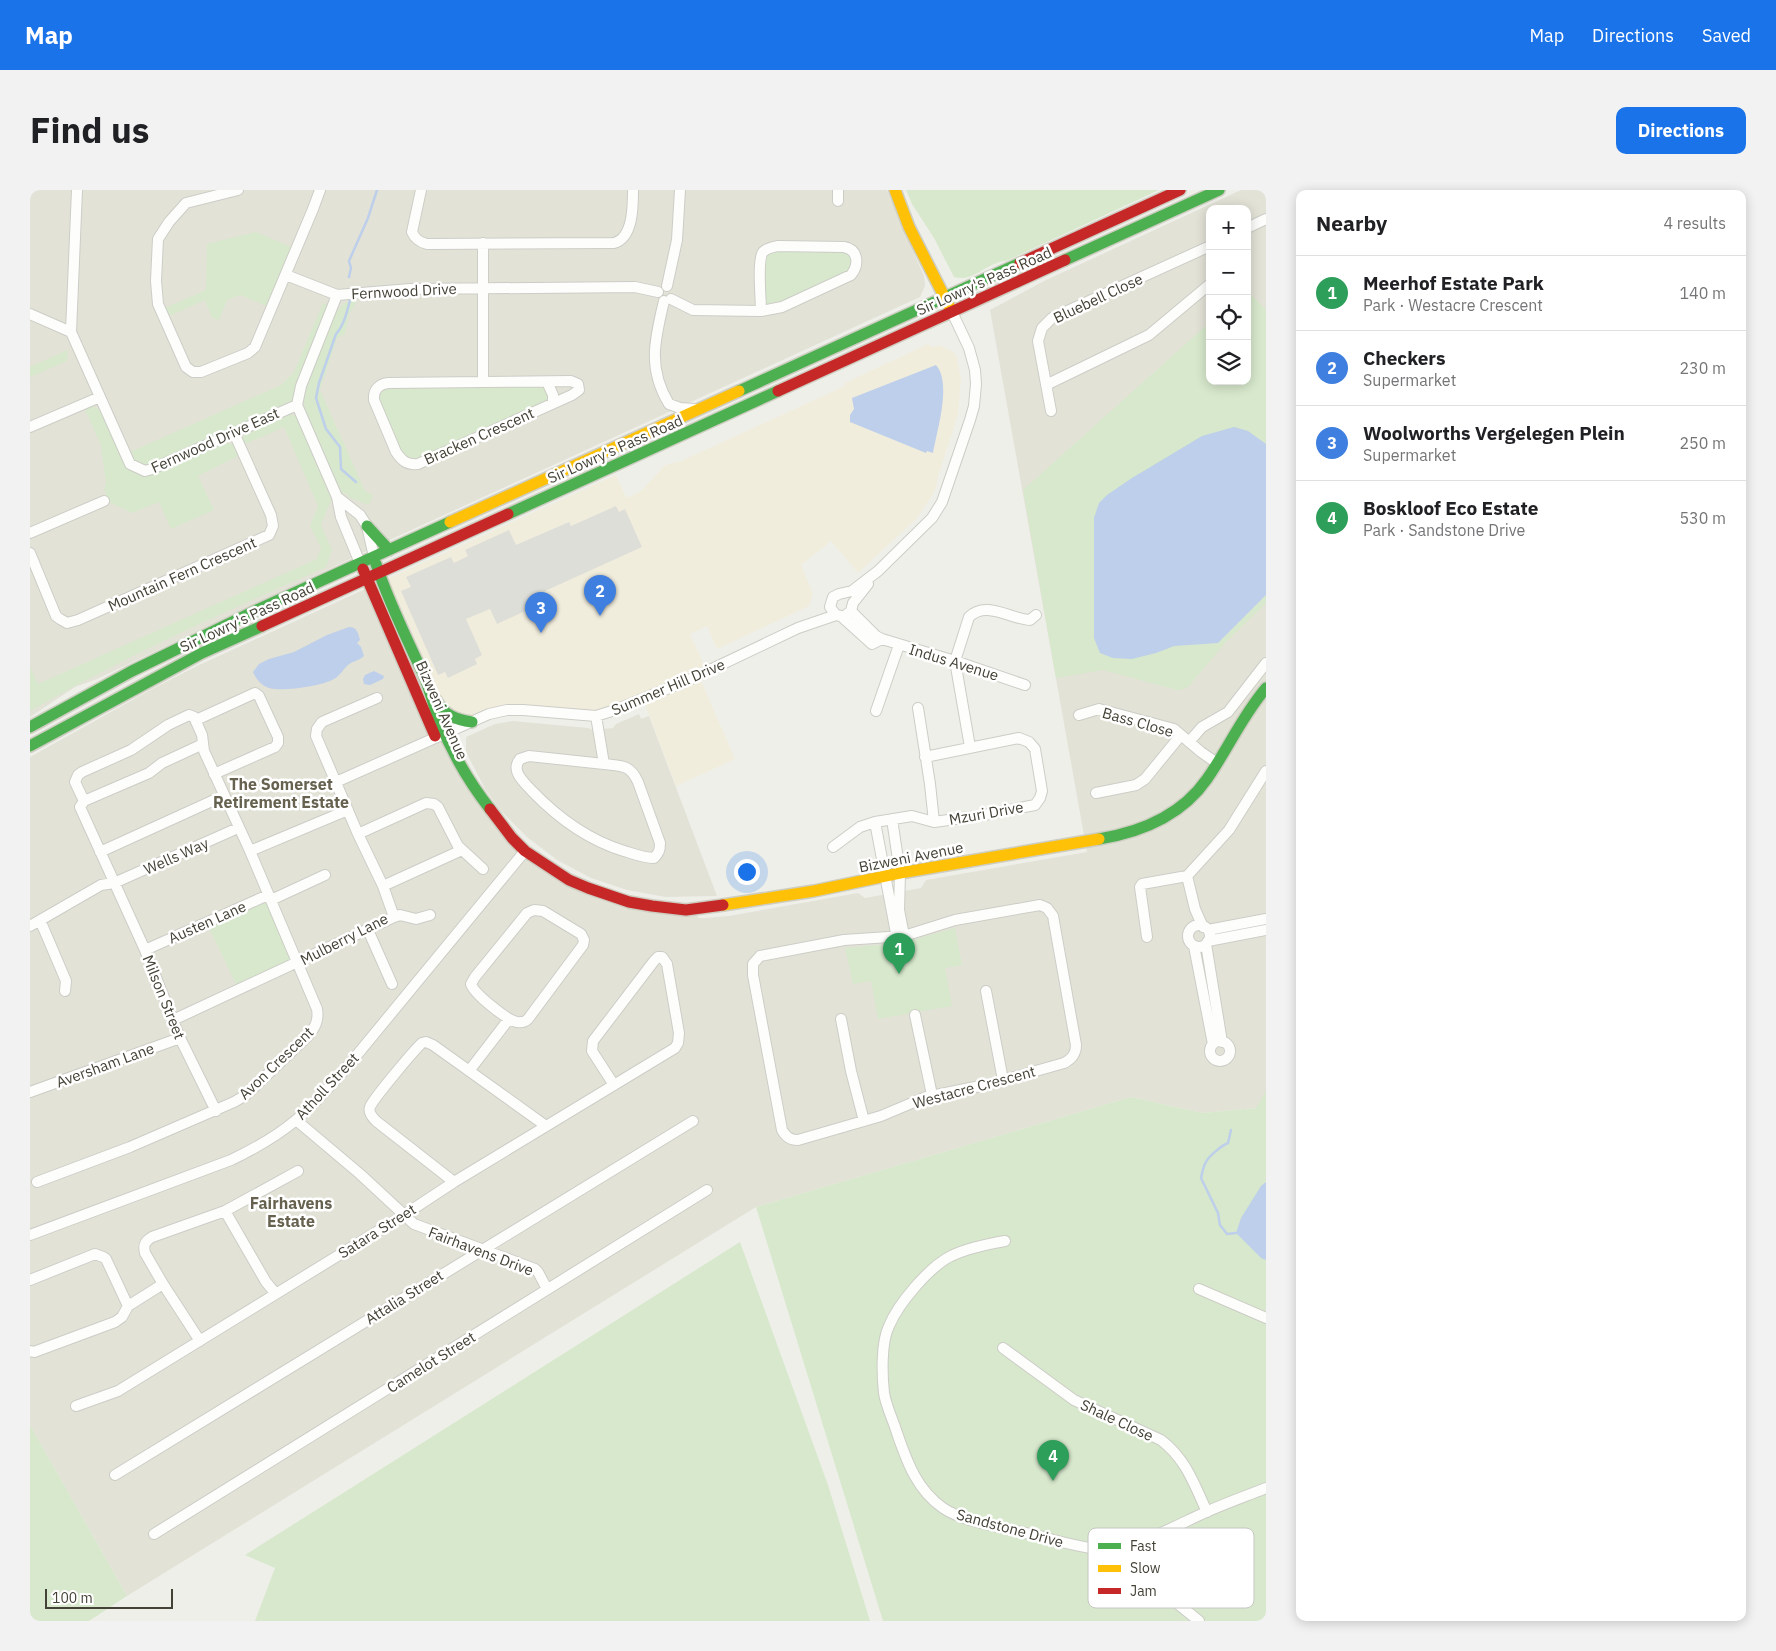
<!DOCTYPE html>
<html lang="en">
<head>
<meta charset="utf-8">
<style>
  :root { --surface:#fff; --page:#f2f2f2; --text:#202124; --muted:#757577; --line:#e0e0e0; --accent:#1a73e8 }
  body { margin:0; font-family:"IBM Plex Sans",sans-serif; background:var(--page); color:var(--text) }
  .controls { position:absolute; right:15px; top:15px; display:grid; overflow:hidden; border-radius:10px; box-shadow:0 2px 12px #0003 }
  .controls button { width:45px; height:45px; display:grid; place-items:center; padding:0; border:0; border-bottom:1px solid var(--line); background:var(--surface); color:var(--text); font:25px sans-serif }
  .scale { position:absolute; left:15px; bottom:12px; width:128px; box-sizing:border-box; padding-left:5px; border:2px solid #444236; border-top:0; font-size:14px; line-height:18px; white-space:nowrap; color:#444236; -webkit-text-stroke:4px #fff; paint-order:stroke }
  .you { position:absolute; left:716px; top:681px; width:18px; height:18px; margin:-12px; border:4px solid #fff; border-radius:50%; background:#1a73e8; box-shadow:0 0 0 8px #1a73e833 }
  .badge { display:grid; place-items:center; width:32px; height:32px; border-radius:50%; background:var(--accent); color:#fff; font-size:16px; font-weight:700 }
  .pin { position:absolute; translate:-50% -41px; filter:drop-shadow(0 1px 2px #0008) }
  .pin::after { content:''; position:absolute; top:26px; width:18px; height:15px; background:inherit; clip-path:polygon(0 0,100% 0,50% 100%) }
  .list { margin:0; padding:0; list-style:none }
  h2 { display:flex; justify-content:space-between; align-items:center; height:65px; margin:0; padding:0 20px; font-size:21px }
  h2 small { font-size:16px; font-weight:400; color:var(--muted) }
  .list li { display:grid; grid-template-columns:32px 1fr auto; gap:15px; align-items:center; box-sizing:border-box; height:75px; padding:0 20px; border-top:1px solid var(--line) }
  .list b { display:block; font-size:19px; white-space:nowrap }
  .list p { margin:0; font-size:16px; white-space:nowrap; color:var(--muted) }
  .list em { font-size:16px; font-style:normal; color:var(--muted) }
  .icon { flex:none; width:28px; height:28px; fill:none; stroke:currentColor; stroke-width:2; stroke-linecap:round; stroke-linejoin:round }
  .map { position:relative; flex:none; width:1236px; height:1431px; overflow:hidden; border-radius:10px }
  header { display:flex; align-items:center; gap:30px; box-sizing:border-box; height:70px; padding:0 25px; background:var(--accent); color:#fff }
  header strong { font-size:24px }
  nav { display:flex; gap:28px; margin-inline-start:auto; font-size:18px }
  .intro { display:flex; align-items:center; justify-content:space-between; box-sizing:border-box; height:120px; padding:0 30px }
  h1 { margin:0; font-size:35px }
  .button { padding:12px 22px; border-radius:10px; background:var(--accent); color:#fff; font-size:18px; font-weight:700 }
  main { display:flex; gap:30px; padding:0 30px }
  aside { flex:1; background:var(--surface); border-radius:10px; box-shadow:0 2px 12px #0003 }
  .map>svg:first-child { display:block }
</style>
</head>
<body>
<header>
<strong>Map</strong>
<nav><a>Map</a><a>Directions</a><a>Saved</a></nav>
</header>
<div class="intro"><h1>Find us</h1><a class="button">Directions</a></div>
<main>
<div class="map">
<svg width="1236" height="1431" viewBox="0 0 1236 1431">
  <rect width="100%" height="100%" fill="#efefea"/>
  <path fill="#e3e2d7" fill-rule="evenodd" d="M 0,0 L 857,0 L 894,86 L 895,96 L 890,107 L 364,348 L 67,489 L 45,497 L 0,527 Z
    M 1211,0 L 1236,0 L 1236,917 L 1172,923 L 1101,907 L 726,1017 L 97,1406 L 0,1235 L 0,567 L 122,499 L 167,476 L 346,394 L 468,635 L 566,700 L 666,718 L 668,728 L 675,728 L 699,726 L 828,703 L 835,708 L 891,698 L 896,690 L 1057,662 L 960,120 L 1014,91 ZM 1180,19 L 1217,19 L 1217,191 L 1180,191 Z
    M 609,524 L 611,529 L 619,526 L 687,706 L 636,707 L 597,700 L 561,688 L 527,670 L 497,647 L 470,620 L 455,599 L 436,562 L 436,547 L 465,534 L 483,531 L 558,538 L 563,540 L 583,538 L 586,534 Z"/>
  <path fill="#f1eddd" d="M 898,154 L 903,157 L 909,155 L 924,162 L 927,168 L 931,189 L 928,225 L 909,283 L 906,297 L 902,306 L 886,329 L 828,383 L 801,351 L 771,375 L 783,404 L 779,416 L 687,459 L 677,436 L 660,444 L 677,482 L 669,486 L 705,569 L 646,596 L 613,509 L 566,526 L 459,524 L 415,542 L 346,394 L 586,285 L 596,307 L 600,307 L 612,300 L 635,275 L 651,271 L 815,196 L 815,193 Z"/>
  <path fill="#d7e8cc" d="M 876,0 L 1129,0 L 976,71 C 957,72 943,93 924,87 L 904,48 L 882,14 Z
    M 226,42 L 263,58 L 239,117 L 211,105 L 197,110 L 189,130 L 182,128 L 175,110 L 137,127 L 133,119 L 176,100 L 177,54 Z
    M 740,60 L 817,61 L 823,70 L 819,82 L 745,115 L 737,115 L 735,113 L 734,66 Z
    M 1217,100 L 1236,120 L 1236,413 L 1195,453 L 1159,496 L 1154,499 L 1147,500 L 1073,480 L 1026,488 L 993,300 L 1180,132 L 1180,191 L 1217,191 Z
    M 327,107 L 325,115 L 319,124 L 315,144 L 307,148 L 290,200 L 335,301 L 343,305 L 339,315 L 318,307 L 317,303 L 313,305 C 302,281 271,229 274,205 C 276,185 288,165 295,147 C 303,128 306,114 327,107 Z
    M 293,113 L 298,115 L 261,212 L 118,275 L 106,273 L 98,263 L 251,195 L 264,182 Z
    M 38,160 L 37,171 L 0,187 L 0,177 Z
    M 515,196 L 519,208 L 515,212 L 384,270 L 372,266 L 347,210 L 351,199 L 355,197 Z
    M 61,215 L 70,220 L 95,275 L 106,283 L 119,283 L 195,252 L 204,255 L 210,265 L 168,286 L 184,320 L 141,339 L 129,312 L 102,323 L 79,312 L 74,299 L 76,294 L 71,255 L 54,217 Z
    M 258,224 L 263,225 L 268,229 L 298,298 L 301,310 L 291,335 L 302,360 L 296,377 C 195,422 95,466 0,521 L 0,477 L 8,494 L 287,369 L 291,358 L 280,336 L 288,316 L 254,237 L 213,255 L 212,249 L 215,243 Z
    M 232,711 L 237,713 L 261,767 L 260,770 L 207,796 L 178,736 Z
    M 925,738 L 932,775 L 915,778 L 922,816 L 848,829 L 841,791 L 823,794 L 815,758 L 872,753 Z
    M 1236,901 L 1236,1431 L 853,1431 L 726,1017 L 1101,907 L 1172,923 L 1226,918 Z
    M 710,1052 L 798,1295 L 840,1431 L 225,1431 L 245,1378 L 215,1365 Z
    M 0,1235 L 97,1406 L 59,1431 L 0,1431 Z"/>
  <path fill="#deded9" d="M 586,316 L 589,322 L 595,319 L 612,357 L 504,406 L 508,415 L 467,434 L 460,419 L 436,429 L 452,465 L 445,469 L 447,474 L 418,488 L 415,482 L 408,485 L 371,401 L 381,397 L 376,387 L 421,367 L 424,373 L 438,366 L 435,360 L 479,340 L 486,355 L 539,332 L 541,336 Z"/>
  <path fill="#bdcfea" d="M 906,175 C 922,193 907,240 903,263 L 897,261 L 896,263 L 820,232 L 820,225 L 824,219 L 822,208 Z
    M 1204,237 L 1218,241 L 1236,254 L 1236,405 L 1188,453 L 1144,456 L 1126,463 L 1102,469 L 1083,468 L 1070,463 L 1064,448 L 1064,328 L 1069,313 L 1077,305 L 1102,288 L 1172,246 Z
    M 319,437 C 327,437 328,443 330,450 L 327,453 L 331,457 L 334,466 C 328,471 323,471 318,475 C 313,479 310,486 304,489 C 292,496 252,502 239,498 C 231,495 226,489 223,482 L 229,474 L 239,469 L 264,462 L 297,445 Z
    M 344,481 L 354,486 L 353,489 L 340,495 L 334,494 L 333,489 L 335,485 Z
    M 1236,992 L 1236,1070 L 1231,1068 L 1206,1043 L 1211,1028 L 1231,996 Z"/>
  <g fill="none" stroke-linecap="round" stroke-linejoin="round">
    <path stroke="#bdcfea" stroke-width="2.5" d="M 319,87 L 321,78 L 319,71 L 338,28 L 347,0
      M 320,110 C 317,122 314,135 306,144 L 289,193 L 286,208 L 296,239 L 310,257 L 311,279 L 326,292
      M 1201,940 L 1198,953 C 1191,956 1179,966 1176,972 C 1173,977 1172,984 1171,988 L 1188,1023 L 1190,1035 L 1197,1044 L 1206,1043"/>
    <g stroke="#cdcdc7" stroke-width="12">
      <path id="street" d="M 47,0 L 41,142 L 100,274 L 115,281 L 122,279 L 267,215
        M 208,0 L 156,13 L 139,32 L 128,49 L 126,91 L 128,114 L 156,177 L 163,182 L 171,182 L 218,163 L 225,157 L 283,19 L 290,0
        M 391,0 L 382,42 C 385,49 389,52 397,54 L 584,53 C 603,48 603,17 603,0
        M 808,11 L 808,0
        M 1217,38 L 1236,29
        M 453,53 L 453,192 L 541,191 L 548,194 L 549,200 L 542,205 L 388,274 C 377,275 372,271 366,262 L 344,210 C 343,200 349,194 358,193 L 453,192
        M 256,85 L 307,105 L 380,99 L 605,97 L 628,102
        M 637,96 L 647,50 L 650,0
        M 307,105 L 271,196 L 267,215 L 307,307 L 311,327 L 330,373
        M 641,109 L 663,120 L 731,121 C 731,109 727,70 733,62 C 737,58 743,57 748,56 L 814,57 C 829,60 829,75 821,85 L 752,117 L 731,121
        M 634,111 C 625,149 617,178 639,214 L 650,218 L 665,219
        M 0,124 L 41,142
        M 517,192 L 523,205 L 523,213
        M 1016,195 L 1119,145 L 1180,94
        M 1021,221 L 1008,151 L 1012,138 L 1022,128 L 1180,56
        M 0,237 L 70,207
        M 307,307 L 330,325 L 337,336 L 344,367
        M 0,343 L 74,311
        M 0,363 L 26,426 L 30,429 L 37,433 L 48,430 L 239,345 L 243,336 L 241,325 L 204,243
        M 821,421 L 846,446 L 852,449 L 925,471 L 995,495
        M 817,424 L 821,421 L 823,413 L 838,394
        M 806,425 L 800,417 L 803,407 L 809,404 L 822,401 L 848,381 L 902,328 L 912,312 L 940,230 L 944,216 L 946,194 L 945,180 L 939,158 L 922,122
        M 347,508 L 292,532 L 287,539 L 286,546 L 328,644 L 353,696 L 364,727
        M 888,518 L 900,594 L 904,632
        M 846,521 L 869,455
        M 1049,525 L 1069,519 L 1144,539 L 1171,562 L 1187,573
        M 566,526 L 574,574 C 591,576 600,574 608,592 L 630,653 C 630,660 629,663 624,668 C 614,668 604,664 594,661 C 558,650 528,628 502,601 C 494,592 480,581 490,569 L 499,566 L 574,574
        M 166,530 L 225,503 L 229,506 L 248,547 L 248,553 L 245,557 L 184,584
        M 1159,552 L 1172,537 L 1198,522 L 1236,473
        M 173,554 L 132,573 L 119,583 L 54,611 L 50,617 L 115,760 L 150,848 L 186,921
        M 940,557 L 925,471 L 939,427 C 956,410 980,429 1000,430 L 1006,425
        M 306,592 L 459,524 L 477,520 L 493,520 L 566,526 L 585,520 L 661,489 L 768,438 L 806,425 L 811,426 L 842,454 L 852,449
        M 1066,603 L 1106,595 L 1115,589 L 1151,545
        M 862,629 L 870,683 L 869,720 L 874,746
        M 845,632 L 866,743
        M 328,644 L 396,613 L 404,614 L 408,617 L 428,656 L 453,679
        M 803,657 L 830,637 L 845,632 L 882,626 L 904,632 L 954,625 L 1005,615 L 1010,608 L 1012,601 L 1005,559 L 999,552 L 989,548 L 895,567
        M 220,661 L 318,620
        M 70,662 L 193,606
        M 1157,686 L 1199,640 L 1236,581
        M 1157,686 L 1165,719 L 1173,737
        M 353,696 L 432,660
        M 241,710 L 295,685
        M 1010,715 L 1017,718 L 1023,726 L 1046,855 C 1046,864 1042,869 1034,873 L 960,894 L 896,907 L 851,926 L 768,950 C 760,950 756,947 752,940 L 723,785 L 723,774 L 730,766 L 814,750 L 874,746 L 925,730 Z
        M 504,720 L 513,721 L 551,744 L 554,750 L 553,755 L 498,829 C 495,832 492,833 487,832 C 477,830 444,804 441,794 L 445,787 L 497,723 Z
        M 10,730 L 36,791 L 35,801
        M1158 746a11 11 0 1 1 22 0a11 11 0 1 1-22 0Z
        M 0,736 L 71,695 L 84,693 L 208,638
        M 338,740 L 362,794
        M 1178,740 L 1236,729
        M 1117,747 L 1110,697 L 1112,694 L 1157,686
        M 1178,751 L 1236,740
        M 1176,754 L 1192,852
        M 1164,756 L 1183,854
        M 115,760 L 238,705
        M 956,801 L 973,890
        M 885,825 L 902,905
        M 811,829 L 821,881 L 834,931
        M 143,830 L 364,727 L 370,725 L 386,729 L 400,725
        M1180 861a10 10 0 1 1 20 0a10 10 0 1 1-20 0Z
        M 439,881 L 479,829
        M 0,902 L 150,848
        M 266,930 L 330,984 L 384,1034 L 505,1079 L 508,1082 L 517,1099
        M 7,992 L 100,957 L 204,912 L 216,905 L 277,847 C 285,838 289,831 287,819 L 220,661 L 174,561 L 172,545 L 164,527 L 159,525 L 138,535 L 101,560 L 52,582 L 48,585 L 45,592 L 54,611
        M 424,992 L 346,931 C 342,927 338,922 340,917 C 343,909 385,859 392,853 L 396,852 L 403,855 L 516,936
        M 195,1021 L 236,1092 L 246,1104
        M 0,1045 L 201,970 C 224,959 247,946 266,930 C 285,914 301,895 317,877 L 495,661
        M 975,1051 C 957,1054 938,1058 921,1066 C 899,1077 868,1114 859,1136 C 851,1152 852,1185 854,1203 C 856,1216 863,1230 867,1243 C 877,1272 887,1300 913,1318 C 935,1333 977,1338 1004,1345 C 1021,1349 1057,1360 1074,1359 C 1111,1356 1143,1337 1176,1322 C 1196,1313 1216,1306 1236,1298
        M 0,1090 L 65,1064 L 73,1067 L 76,1069 L 98,1116
        M 1169,1099 L 1236,1128
        M 170,1151 L 133,1094 L 115,1063 C 113,1055 115,1051 122,1047 L 195,1021 L 268,981
        M 973,1158 L 1044,1210 L 1131,1250 C 1156,1269 1164,1294 1177,1322
        M 0,1161 L 4,1162 L 85,1132 L 92,1127 L 98,1116 L 133,1094
        M 46,1216 L 88,1201 L 374,1025 L 424,992 L 645,858 L 648,853 L 649,843 L 637,774 L 632,767 L 628,767 L 624,771 L 563,851 L 562,861 L 584,895
        M 85,1285 L 663,931
        M 124,1344 L 677,1000
        M 1072,1359 L 1101,1376 L 1169,1431
        M 1118,1388 C 1111,1370 1114,1365 1121,1348"/>
    </g>
    <g stroke="#cecdc1" stroke-width="14">
      <path id="fast" d="M 1035,70 L 1189,0
        M 709,201 L 990,73
        M 478,324 L 748,201
        M 337,336 L 359,360
        M 346,374 C 359,413 377,449 394,486 C 400,500 403,515 409,530 C 421,561 439,592 460,619
        M 406,510 C 414,525 426,530 442,532
        M 0,537 L 102,481 L 229,419 L 420,332
        M 0,556 L 172,463 L 232,436
        M 1069,649 C 1112,642 1152,625 1177,589 C 1198,559 1212,526 1236,498"/>
    </g>
    <g stroke="#cecdc1" stroke-width="14">
      <path id="slow" d="M 865,0 L 879,37 L 919,116
        M 420,332 L 709,201
        M 693,715 L 784,701 L 870,683 L 1069,649"/>
    </g>
    <g stroke="#cecdc1" stroke-width="14">
      <path id="jam" d="M 990,73 L 1150,0
        M 748,201 L 1035,70
        M 333,379 L 405,546
        M 232,436 L 478,324
        M 460,619 L 482,648 L 495,661 L 539,690 L 558,698 L 599,712 L 622,716 L 656,720 L 693,715"/>
    </g>
    <use href="#street" stroke="#fdfdfc" stroke-width="10"/>
    <use href="#fast" stroke="#4caf50" stroke-width="11"/>
    <use href="#slow" stroke="#ffc107" stroke-width="11"/>
    <use href="#jam" stroke="#c62828" stroke-width="11"/>
  </g>
  <g text-anchor="middle" dominant-baseline="central" stroke-width="5" stroke-linejoin="round" paint-order="stroke">
    <g font-size="15" fill="#444236" stroke="#fff">
      <text transform="translate(954 91) rotate(-24)">Sir Lowry's Pass Road</text>
      <text transform="translate(374 101) rotate(-3)">Fernwood Drive</text>
      <text transform="translate(1068 108) rotate(-25)">Bluebell Close</text>
      <text transform="translate(449 246) rotate(-24)">Bracken Crescent</text>
      <text transform="translate(185 250) rotate(-24)">Fernwood Drive East</text>
      <text transform="translate(585 259) rotate(-24)">Sir Lowry's Pass Road</text>
      <text transform="translate(152 384) rotate(-24)">Mountain Fern Crescent</text>
      <text transform="translate(217 427) rotate(-25)">Sir Lowry's Pass Road</text>
      <text transform="translate(924 472) rotate(17)">Indus Avenue</text>
      <text transform="translate(638 497) rotate(-23)">Summer Hill Drive</text>
      <text transform="translate(412 520) rotate(66)">Bizweni Avenue</text>
      <text transform="translate(1108 532) rotate(16)">Bass Close</text>
      <text transform="translate(956 623) rotate(-10)">Mzuri Drive</text>
      <text transform="translate(146 666) rotate(-24)">Wells Way</text>
      <text transform="translate(881 667) rotate(-11)">Bizweni Avenue</text>
      <text transform="translate(177 732) rotate(-24)">Austen Lane</text>
      <text transform="translate(314 749) rotate(-27)">Mulberry Lane</text>
      <text transform="translate(134 807) rotate(68)">Milson Street</text>
      <text transform="translate(246 873) rotate(-44)">Avon Crescent</text>
      <text transform="translate(75 875) rotate(-20)">Aversham Lane</text>
      <text transform="translate(297 896) rotate(-47)">Atholl Street</text>
      <text transform="translate(944 897) rotate(-15)">Westacre Crescent</text>
      <text transform="translate(347 1041) rotate(-32)">Satara Street</text>
      <text transform="translate(451 1061) rotate(21)">Fairhavens Drive</text>
      <text transform="translate(374 1107) rotate(-32)">Attalia Street</text>
      <text transform="translate(401 1172) rotate(-32)">Camelot Street</text>
      <text transform="translate(1087 1230) rotate(25)">Shale Close</text>
      <text transform="translate(980 1338) rotate(15)">Sandstone Drive</text>
    </g>
    <g font-size="16" font-weight="bold" fill="#66624f" stroke="#fff">
      <text x="251" y="594">The Somerset<tspan x="251" dy="18">Retirement Estate</tspan></text>
      <text x="261" y="1013">Fairhavens<tspan x="261" dy="18">Estate</tspan></text>
    </g>
  </g>
  <rect x="1058" y="1338" width="166" height="80" rx="8" fill="#fff" stroke="#c7c6c3" stroke-width="1"/>
  <rect x="1068" y="1353" width="23" height="6" fill="#4caf50"/>
  <rect x="1068" y="1375" width="23" height="7" fill="#ffc107"/>
  <rect x="1068" y="1398" width="23" height="6" fill="#c62828"/>
  <g font-size="14" fill="#444236">
    <text x="1100" y="1361">Fast</text>
    <text x="1100" y="1383">Slow</text>
    <text x="1100" y="1406">Jam</text>
  </g>
</svg>
<div class="controls">
<button>+</button>
<button>−</button>
<button><svg class="icon" aria-label="locate" viewBox="0 0 24 24"><circle cx="12" cy="12" r="6"/><path d="M12 2v4M12 18v4M2 12h4M18 12h4"/></svg></button>
<button><svg class="icon" aria-label="layers" viewBox="0 0 24 24"><path d="M12 4l9 5-9 5-9-5zM3 14l9 5 9-5"/></svg></button>
</div>
<div class="scale">100 m</div>
<div class="you"></div>
<div class="pin badge" style="left:869px;top:784px;background:#2e9e5b">1</div>
<div class="pin badge" style="left:570px;top:426px;background:#3f7fe0">2</div>
<div class="pin badge" style="left:511px;top:443px;background:#3f7fe0">3</div>
<div class="pin badge" style="left:1023px;top:1291px;background:#2e9e5b">4</div>
</div>
<aside>
<h2>Nearby<small>4 results</small></h2>
<ul class="list">
<li><span class="badge" style="background:#2e9e5b">1</span><div><b>Meerhof Estate Park</b><p>Park · Westacre Crescent</p></div><em>140 m</em></li>
<li><span class="badge" style="background:#3f7fe0">2</span><div><b>Checkers</b><p>Supermarket</p></div><em>230 m</em></li>
<li><span class="badge" style="background:#3f7fe0">3</span><div><b>Woolworths Vergelegen Plein</b><p>Supermarket</p></div><em>250 m</em></li>
<li><span class="badge" style="background:#2e9e5b">4</span><div><b>Boskloof Eco Estate</b><p>Park · Sandstone Drive</p></div><em>530 m</em></li>
</ul>
</aside>
</main>
</body>
</html>
